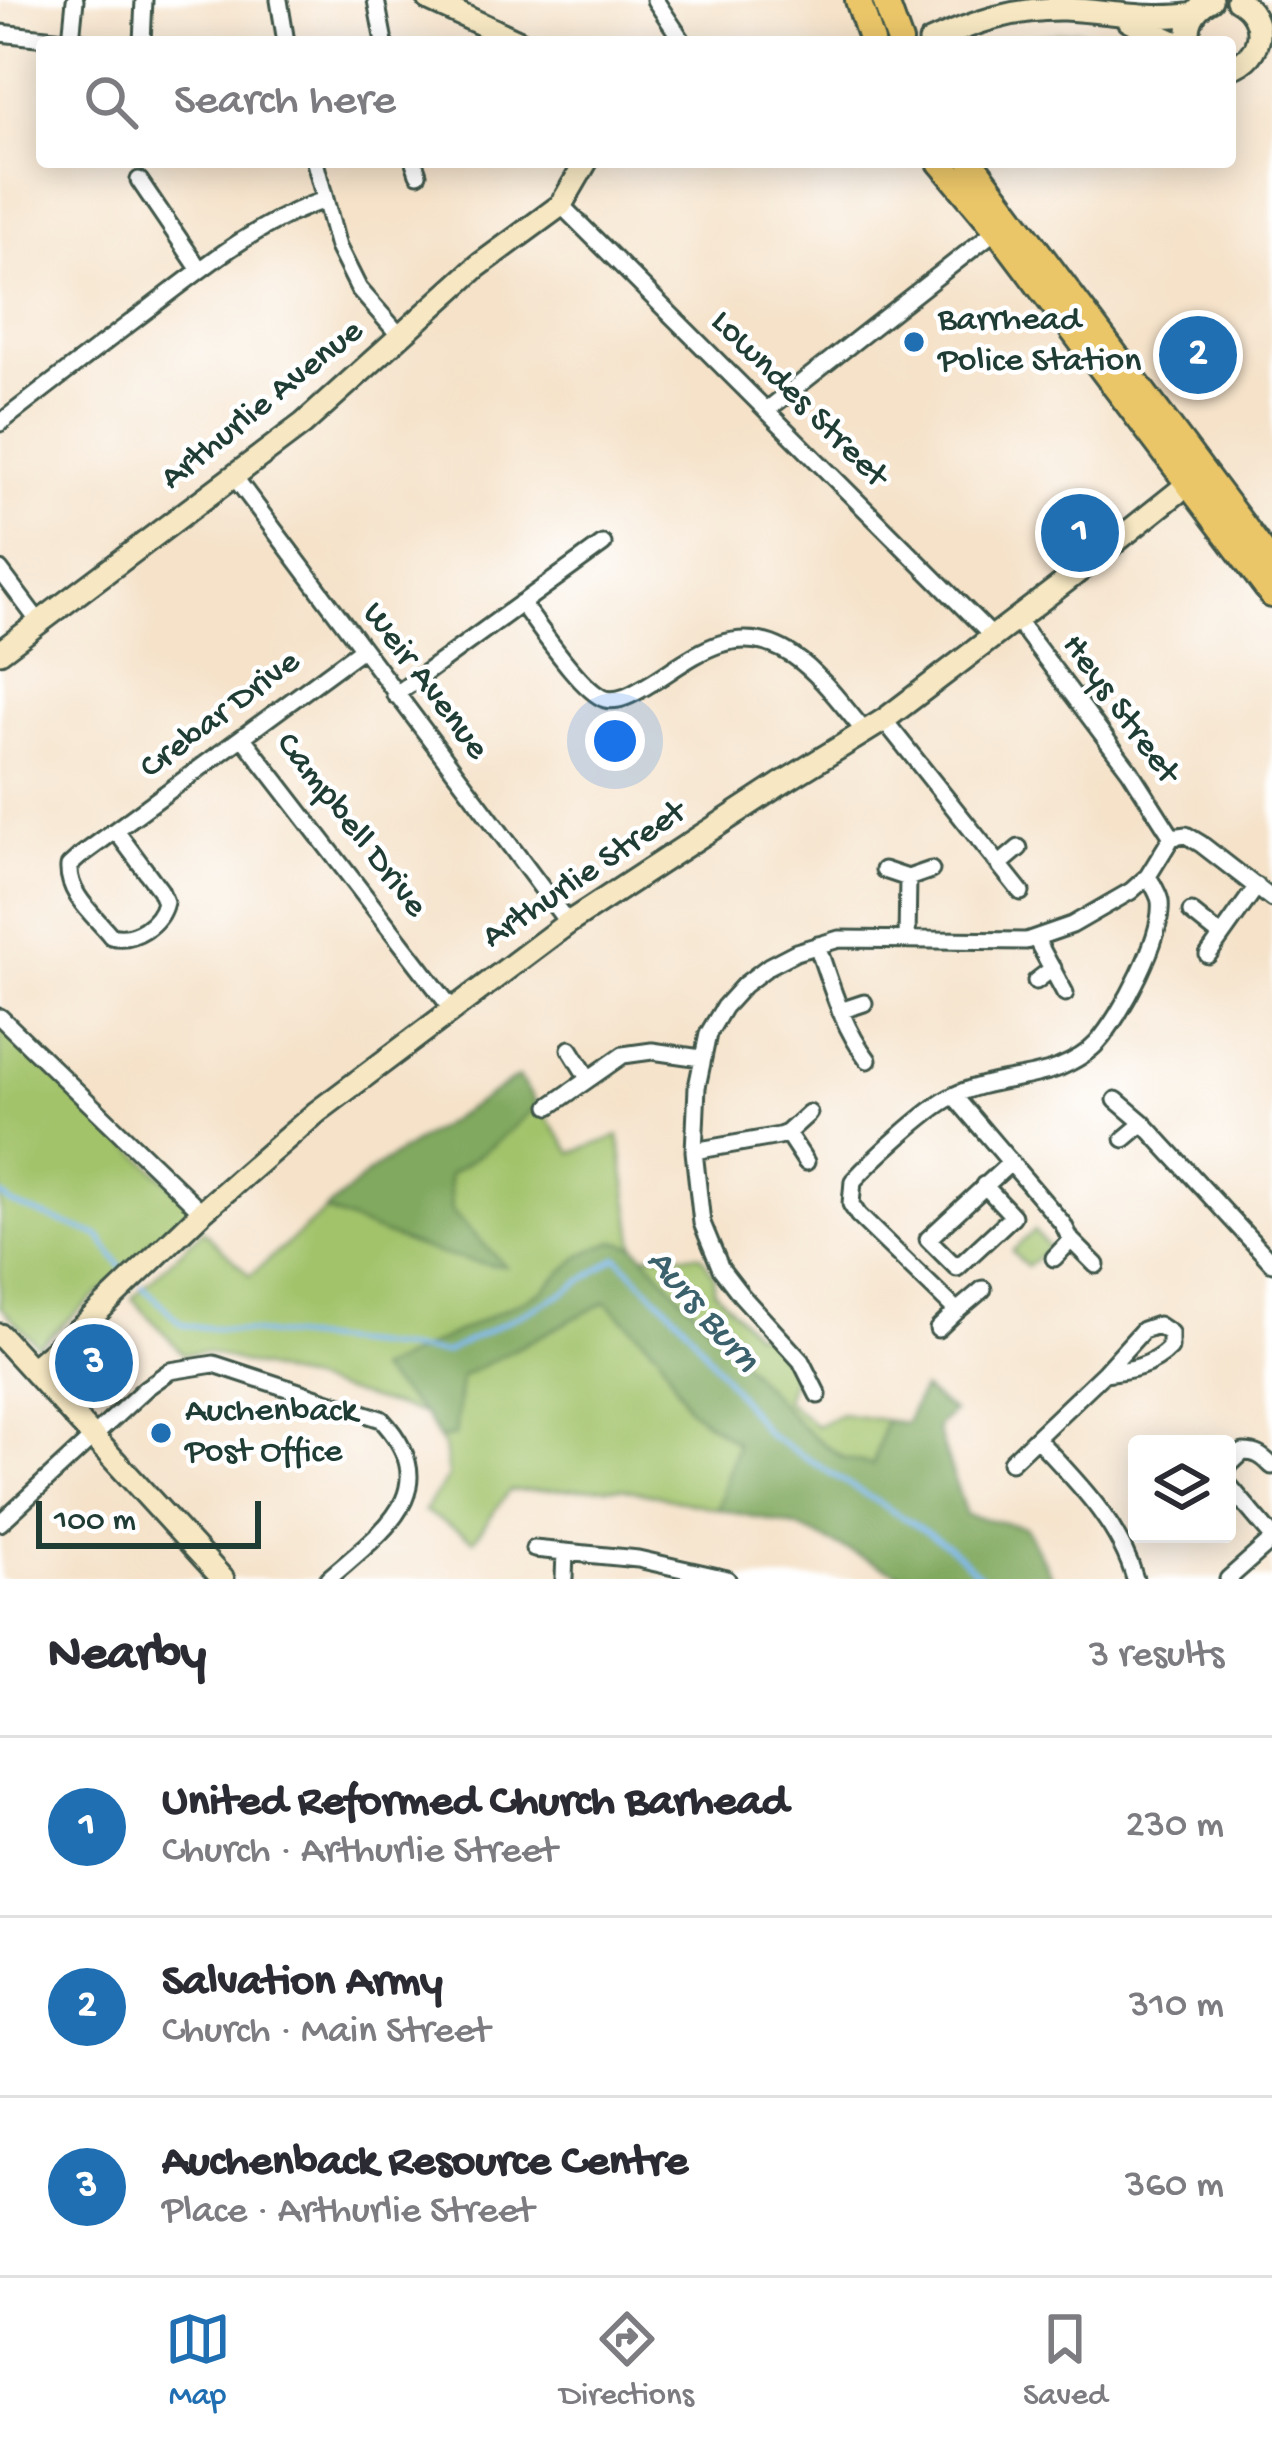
<!DOCTYPE html>
<html lang="en">
<head>
<meta charset="utf-8">
<style>
  :root { --surface:#fff; --page:#f7f7f7; --text:#2b2b33; --muted:#7c7c81; --line:#e1e1e2; --accent:#1f6fb2 }
  body { margin:0; font-family:"Gochi Hand",sans-serif; background:var(--page); color:var(--text) }
  .controls { position:absolute; right:36px; bottom:36px; display:grid; overflow:hidden; border-radius:12px; box-shadow:0 6px 30px #0003 }
  .controls button { width:108px; height:108px; display:grid; place-items:center; padding:0; border:0; border-bottom:3px solid var(--line); background:var(--surface); color:var(--text); font:60px sans-serif }
  .scale { position:absolute; left:36px; bottom:30px; width:225px; box-sizing:border-box; padding-left:12px; border:6px solid #1f3d34; border-top:0; font-size:33px; line-height:42px; white-space:nowrap; color:#1f3d34; -webkit-text-stroke:9px #fff; paint-order:stroke }
  .you { position:absolute; left:615px; top:741px; width:42px; height:42px; margin:-30px; border:9px solid #fff; border-radius:50%; background:#1a73e8; box-shadow:0 0 0 18px #1a73e833 }
  .badge { display:grid; place-items:center; width:78px; height:78px; border-radius:50%; background:var(--accent); color:#fff; font-size:39px; font-weight:700 }
  .pin { position:absolute; translate:-50% -50%; border:6px solid #fff; box-shadow:0 3px 12px #0006 }
  .list { margin:0; padding:0; list-style:none }
  h2 { display:flex; justify-content:space-between; align-items:center; height:156px; margin:0; padding:0 48px; font-size:51px }
  h2 small { font-size:39px; font-weight:400; color:var(--muted) }
  .list li { display:grid; grid-template-columns:78px 1fr auto; gap:36px; align-items:center; box-sizing:border-box; height:180px; padding:0 48px; border-top:3px solid var(--line) }
  .list b { display:block; font-size:45px; white-space:nowrap }
  .list p { margin:0; font-size:39px; white-space:nowrap; color:var(--muted) }
  .list em { font-size:39px; font-style:normal; color:var(--muted) }
  .icon { flex:none; width:66px; height:66px; fill:none; stroke:currentColor; stroke-width:2; stroke-linecap:round; stroke-linejoin:round }
  .map { position:relative; flex:none; width:1272px; height:1579px; overflow:hidden }
  .search { position:absolute; background:var(--surface); box-shadow:0 6px 30px #0003; left:36px; right:36px; top:36px; height:132px; display:flex; align-items:center; gap:30px; box-sizing:border-box; padding:0 42px; border-radius:12px; color:var(--muted); font-size:45px }
  .sheet { height:696px; background:var(--surface) }
  nav { display:flex; justify-content:space-around; align-items:center; box-sizing:border-box; height:168px; border-top:3px solid var(--line); background:var(--surface); font-size:33px; color:var(--muted) }
  nav a { display:grid; justify-items:center; gap:6px }
  nav .on { color:var(--accent) }
  .map>svg:first-child { display:block }
</style>
</head>
<body>
<div class="map">
<svg width="1272" height="1579" viewBox="0 0 1272 1579">
  <rect width="100%" height="100%" fill="#fff"/>
  <filter id="ink" filterUnits="userSpaceOnUse"><feTurbulence type="fractalNoise" baseFrequency=".00833" numOctaves="2"/><feDisplacementMap in="SourceGraphic" scale="24" xChannelSelector="R" yChannelSelector="G"/><feConvolveMatrix kernelMatrix="1 2 1 2 8 2 1 2 1" color-interpolation-filters="sRGB"/></filter>
  <filter id="wash" filterUnits="userSpaceOnUse"><feTurbulence type="fractalNoise" baseFrequency=".004" numOctaves="4" result="noise"/><feDisplacementMap in="SourceGraphic" scale="48" xChannelSelector="R" yChannelSelector="G"/><feGaussianBlur stdDeviation="2.7" result="paint"/><feColorMatrix in="noise" values="0 0 0 0 0 0 0 0 0 0 0 0 0 0 0 0 0 1.4 0 .05"/><feComposite in="paint" operator="in"/></filter>
  <g filter="url(#wash)">
    <rect width="100%" height="100%" fill="#f5e2c9"/>
    <path fill="#a2c36b" stroke="#608050" stroke-width="3" d="M 0,1023 L 196,1209 L 38,1346 L 0,1306 Z
      M 518,1077 L 572,1153 L 619,1136 L 635,1246 L 643,1255 L 701,1255 L 714,1276 L 714,1290 L 754,1333 L 768,1335 L 796,1367 L 785,1400 L 816,1426 L 841,1414 L 906,1423 L 922,1389 L 953,1412 L 937,1428 L 966,1515 L 1025,1527 L 1053,1579 L 910,1579 L 796,1526 L 621,1488 L 509,1491 L 474,1540 L 424,1511 L 448,1477 L 444,1447 L 424,1414 L 206,1352 L 183,1354 L 132,1298 L 203,1230 L 250,1276 L 375,1168 Z
      M 1034,1231 L 1049,1247 L 1027,1267 L 1012,1251 Z"/>
    <path fill="#81a95f" stroke="#50734a" stroke-width="3" d="M 1077,31 L 1111,42 L 1005,42 Z
      M 518,1077 L 538,1105 L 493,1145 L 449,1175 L 451,1210 L 505,1266 C 444,1262 383,1233 325,1211 L 375,1168 Z
      M 613,1241 L 635,1246 L 803,1428 L 843,1458 L 873,1465 L 885,1421 L 906,1423 L 922,1389 L 953,1412 L 937,1428 L 966,1515 L 1025,1527 L 1053,1579 L 910,1579 L 796,1526 L 718,1509 L 737,1444 L 689,1409 L 658,1352 L 606,1302 L 461,1377 L 455,1436 L 439,1439 L 424,1414 L 377,1371 L 540,1292 L 581,1255 Z"/>
    <g fill="none" stroke-linecap="round" stroke-linejoin="round">
      <path stroke="#7bb7ed" stroke-width="4.5" d="M 0,1194 L 12,1204 L 99,1236 L 123,1270
        M 142,1286 L 183,1325 L 444,1353 L 565,1292 L 617,1257 L 684,1323 L 767,1434 L 947,1545 L 984,1579"/>
    </g>
  </g>
  <g filter="url(#ink)">
    <g fill="none" stroke-linecap="round" stroke-linejoin="round">
      <g stroke="#3f564a" stroke-width="21">
        <path id="street" d="M 279,0 L 286,42
          M 376,0 L 384,42
          M 655,0 L 683,42
          M 0,33 L 83,42
          M 71,40 L 75,0
          M 142,42 L 144,0
          M 315,162 L 338,247 L 359,289 L 401,337
          M 414,162 L 418,174
          M 139,180 L 200,270
          M 561,205 L 993,637
          M 767,410 L 1000,227
          M 0,423 C 50,384 100,346 150,308 C 204,267 259,221 325,200
          M 233,475 L 568,923
          M 0,570 L 39,622
          M 521,603 C 538,625 581,691 605,699 C 620,703 636,692 648,685 C 670,672 695,652 720,644 C 788,623 827,688 866,733
          M 1016,619 L 1130,771 L 1172,837
          M 395,695 L 603,544
          M 884,720 L 1021,892
          M 243,738 L 452,1009
          M 116,831 L 160,890 L 165,902 C 160,924 134,942 111,936 C 95,916 67,894 69,866 L 79,857 L 362,649
          M 1172,837 L 1186,835 L 1201,844 L 1272,899
          M 1000,864 L 1019,848
          M 884,870 L 908,878 L 931,870
          M 1191,912 L 1221,936
          M 1036,939 L 1065,993
          M 907,940 L 908,878
          M 817,945 C 831,985 842,1026 868,1060
          M 1208,955 L 1257,886
          M 1036,981 L 1053,968
          M 840,1011 L 864,1003
          M 0,1017 L 202,1212
          M 570,1049 L 588,1078
          M 954,1096 L 1063,1224 L 1071,1240 L 1096,1265
          M 1116,1100 L 1143,1123 L 1272,1263
          M 550,1106 L 623,1055 L 652,1051 L 701,1058
          M 787,1133 L 806,1162
          M 1124,1139 L 1143,1123
          M 694,1151 L 779,1136 L 787,1133 L 809,1113
          M 984,1185 L 1013,1216 L 957,1268 L 928,1239 L 1010,1163
          M 1054,1258 L 1071,1240
          M 957,1311 L 983,1289
          M 938,1329 L 957,1311 L 858,1215 L 851,1204 L 853,1181 C 873,1159 926,1110 951,1097 C 985,1079 1023,1081 1058,1068 C 1072,1062 1087,1054 1097,1043 C 1121,1016 1164,936 1160,901 C 1158,892 1152,884 1148,876
          M 1104,1373 C 1130,1370 1152,1367 1170,1348 L 1170,1333 L 1158,1325 L 1143,1330 L 1104,1373 L 1036,1438 C 1075,1480 1119,1522 1135,1579
          M 818,1395 L 801,1361 L 741,1295 L 721,1269 L 702,1223 L 694,1151 L 697,1087 L 708,1034 L 724,1007 L 744,985 L 769,966 L 796,952 L 839,939 L 1026,941 L 1072,925 L 1131,891 L 1148,876 L 1172,837
          M 1011,1462 L 1036,1438
          M 1227,1467 L 1243,1452 C 1257,1452 1262,1456 1272,1466
          M 1227,1483 L 1272,1536
          M 0,1523 L 146,1388 L 170,1371 L 214,1364 L 381,1419 C 448,1491 381,1532 328,1579
          M 534,1549 L 638,1559 L 727,1579
          M 564,1578 L 565,1552
          M 1228,1579 L 1272,1540"/>
      </g>
      <g stroke="#3f564a" stroke-width="27">
        <path id="secondary" d="M 429,0 L 520,42
          M 1129,21 L 1175,42
          M 930,42 C 974,22 1015,8 1064,9 C 1108,11 1150,21 1194,14
          M 1190,42 C 1186,23 1194,9 1211,0
          M 1230,68 C 1264,57 1268,17 1237,0
          M 0,652 L 303,424 L 478,266 L 561,205 L 586,162
          M 0,1335 L 223,1579
          M 32,1369 L 85,1324 L 202,1212 L 317,1112 L 568,923 L 779,785 L 884,720 L 1074,575 L 1198,476"/>
      </g>
      <g stroke="#3f564a" stroke-width="30">
        <path id="primary" d="M 858,0 L 872,42
          M 885,0 L 900,42
          M 940,162 L 997,230 L 1272,595
          M 971,162 L 1272,564"/>
      </g>
      <use href="#street" stroke="#fff" stroke-width="15"/>
      <use href="#secondary" stroke="#f7e8c3" stroke-width="21"/>
      <use href="#primary" stroke="#ebc669" stroke-width="24"/>
    </g>
  </g>
  <g fill="#1f6fb2" stroke="#fff" stroke-width="4.5">
    <circle cx="914" cy="342" r="12"/>
    <circle cx="161" cy="1433" r="12"/>
  </g>
  <g text-anchor="middle" dominant-baseline="central" stroke-width="9" stroke-linejoin="round" paint-order="stroke">
    <g font-size="36" fill="#1f3d34" stroke="#fff" text-anchor="start">
      <text x="938" y="321">Barrhead<tspan x="938" dy="41">Police Station</tspan></text>
      <text x="185" y="1412">Auchenback<tspan x="185" dy="41">Post Office</tspan></text>
    </g>
    <g font-size="36" fill="#1f3d34" stroke="#fff">
      <text transform="translate(798 400) rotate(45)">Lowndes Street</text>
      <text transform="translate(263 406) rotate(-39)">Arthurlie Avenue</text>
      <text transform="translate(424 682) rotate(53)">Weir Avenue</text>
      <text transform="translate(1119 710) rotate(54)">Heys Street</text>
      <text transform="translate(221 716) rotate(-37)">Crebar Drive</text>
      <text transform="translate(350 826) rotate(52)">Campbell Drive</text>
      <text transform="translate(585 876) rotate(-34)">Arthurlie Street</text>
    </g>
    <g font-size="39" font-style="italic" fill="#3b626c" stroke="#fff">
      <text transform="translate(701 1312) rotate(49)">Aurs Burn</text>
    </g>
  </g>
</svg>
<div class="controls">
<button><svg class="icon" aria-label="layers" viewBox="0 0 24 24"><path d="M12 4l9 5-9 5-9-5zM3 14l9 5 9-5"/></svg></button>
</div>
<div class="scale">100 m</div>
<div class="you"></div>
<div class="pin badge" style="left:1080px;top:533px">1</div>
<div class="pin badge" style="left:1198px;top:355px">2</div>
<div class="pin badge" style="left:94px;top:1363px">3</div>
<div class="search"><svg class="icon" aria-label="search" viewBox="0 0 24 24"><circle cx="10" cy="10" r="6"/><path d="M15 15l6 6"/></svg>Search here</div>
</div>
<section class="sheet">
<h2>Nearby<small>3 results</small></h2>
<ul class="list">
<li><span class="badge">1</span><div><b>United Reformed Church Barhead</b><p>Church · Arthurlie Street</p></div><em>230 m</em></li>
<li><span class="badge">2</span><div><b>Salvation Army</b><p>Church · Main Street</p></div><em>310 m</em></li>
<li><span class="badge">3</span><div><b>Auchenback Resource Centre</b><p>Place · Arthurlie Street</p></div><em>360 m</em></li>
</ul>
</section>
<nav>
<a class="on"><svg class="icon" aria-label="map" viewBox="0 0 24 24"><path d="M3 6l6-2 6 2 6-2v14l-6 2-6-2-6 2zM9 4v14M15 6v14"/></svg>Map</a>
<a><svg class="icon" aria-label="directions" viewBox="0 0 24 24"><path d="M12 3l9 9-9 9-9-9zM9 14v-3h6M13 9l2 2-2 2"/></svg>Directions</a>
<a><svg class="icon" aria-label="saved" viewBox="0 0 24 24"><path d="M7 4h10v16l-5-4-5 4z"/></svg>Saved</a>
</nav>
</body>
</html>
